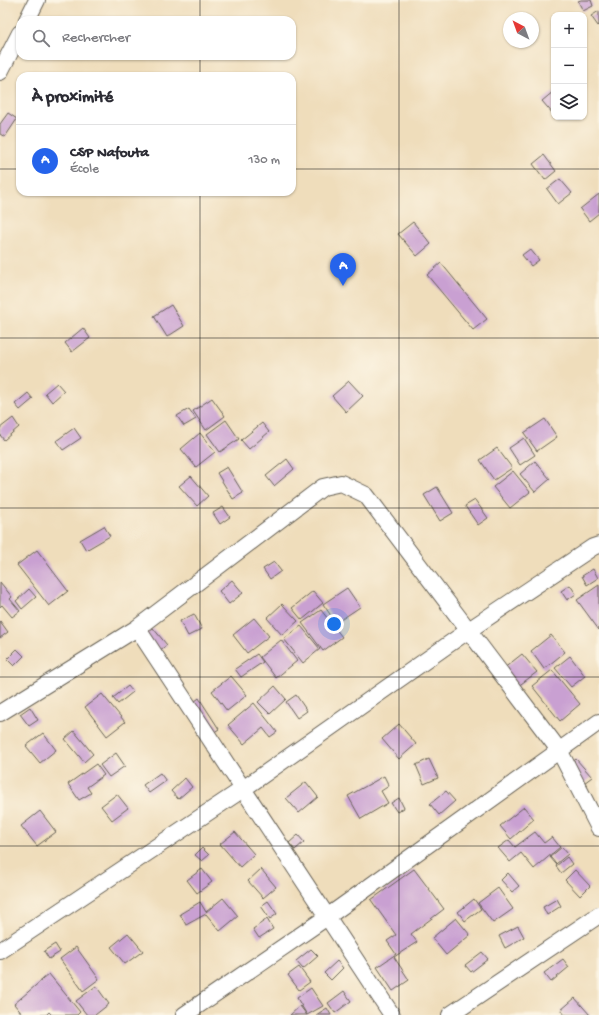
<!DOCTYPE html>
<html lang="fr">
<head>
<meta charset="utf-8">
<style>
  :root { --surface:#fff; --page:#f7f7f7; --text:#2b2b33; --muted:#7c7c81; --line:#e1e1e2; --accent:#2563eb }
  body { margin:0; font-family:"Gochi Hand",sans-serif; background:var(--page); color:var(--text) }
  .controls { position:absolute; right:12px; top:12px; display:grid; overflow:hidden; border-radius:8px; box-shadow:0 1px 3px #0004 }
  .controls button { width:36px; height:36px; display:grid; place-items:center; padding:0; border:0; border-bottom:1px solid var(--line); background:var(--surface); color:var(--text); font:20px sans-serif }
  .compass { position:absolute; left:503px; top:12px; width:36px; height:36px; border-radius:50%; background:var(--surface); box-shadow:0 1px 3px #0004; rotate:319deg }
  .you { position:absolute; left:334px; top:624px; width:14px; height:14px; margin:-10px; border:3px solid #fff; border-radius:50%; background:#1a73e8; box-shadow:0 0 0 6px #1a73e833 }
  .badge { display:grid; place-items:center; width:26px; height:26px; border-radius:50%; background:var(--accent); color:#fff; font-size:13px; font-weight:700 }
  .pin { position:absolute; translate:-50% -33px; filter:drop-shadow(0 1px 2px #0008) }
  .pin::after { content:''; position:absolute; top:21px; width:14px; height:12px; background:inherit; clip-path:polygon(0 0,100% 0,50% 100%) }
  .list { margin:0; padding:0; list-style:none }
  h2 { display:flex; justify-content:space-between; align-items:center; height:52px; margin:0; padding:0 16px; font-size:17px }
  h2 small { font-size:13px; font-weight:400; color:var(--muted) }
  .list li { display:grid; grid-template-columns:26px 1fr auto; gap:12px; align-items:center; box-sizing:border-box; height:72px; padding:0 16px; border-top:1px solid var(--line) }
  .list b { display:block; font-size:15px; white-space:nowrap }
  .list p { margin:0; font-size:13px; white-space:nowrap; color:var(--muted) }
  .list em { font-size:13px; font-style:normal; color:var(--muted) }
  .icon { flex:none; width:22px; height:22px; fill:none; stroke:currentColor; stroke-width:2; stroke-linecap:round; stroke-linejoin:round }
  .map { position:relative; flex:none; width:599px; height:1015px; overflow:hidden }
  .search { position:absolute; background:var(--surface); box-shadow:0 1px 3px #0004; left:16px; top:16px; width:280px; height:44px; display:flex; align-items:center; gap:10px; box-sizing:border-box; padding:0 14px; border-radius:12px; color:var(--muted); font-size:15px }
  .panel { position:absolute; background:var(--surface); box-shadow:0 1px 3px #0004; left:16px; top:72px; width:280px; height:124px; border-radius:12px }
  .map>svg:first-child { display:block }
</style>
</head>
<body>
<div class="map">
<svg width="599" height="1015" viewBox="0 0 599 1015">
  <rect width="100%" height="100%" fill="#fcf5e5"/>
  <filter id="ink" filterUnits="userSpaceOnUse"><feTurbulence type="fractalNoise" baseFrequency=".025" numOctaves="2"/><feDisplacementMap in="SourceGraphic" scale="8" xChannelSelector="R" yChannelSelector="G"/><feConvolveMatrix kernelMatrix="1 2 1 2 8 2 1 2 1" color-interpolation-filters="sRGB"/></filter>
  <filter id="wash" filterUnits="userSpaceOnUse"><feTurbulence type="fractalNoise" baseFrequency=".012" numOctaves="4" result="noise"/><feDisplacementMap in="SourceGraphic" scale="16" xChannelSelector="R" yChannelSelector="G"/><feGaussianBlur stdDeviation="0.9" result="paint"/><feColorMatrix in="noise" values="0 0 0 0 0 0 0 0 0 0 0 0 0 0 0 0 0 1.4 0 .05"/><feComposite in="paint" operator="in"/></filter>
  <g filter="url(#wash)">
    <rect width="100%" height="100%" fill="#efddbb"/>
    <g id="blocks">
      <path fill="#c9a0d2" d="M 581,0 L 591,0 L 593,6 L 583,11 L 578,1 Z
        M 599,11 L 599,25 L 598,26 L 591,16 Z
        M 554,91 L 554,115 L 542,101 Z
        M 8,113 L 17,119 L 5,137 L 0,134 L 0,124 Z
        M 544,155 L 556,171 L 545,180 L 533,164 Z
        M 560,179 L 572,193 L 558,204 L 547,189 Z
        M 599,194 L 599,213 L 589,221 L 580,209 Z
        M 413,222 L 431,244 L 417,256 L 398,234 Z
        M 530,249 L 539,260 L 531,266 L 522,255 Z
        M 441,263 L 487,319 L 473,330 L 427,275 Z
        M 171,305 L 184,326 L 167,337 L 154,316 Z
        M 83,328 L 90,338 L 72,352 L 65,343 Z
        M 349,381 L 363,396 L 346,412 L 332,396 Z
        M 57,383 L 64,391 L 52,402 L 45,393 Z
        M 28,393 L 33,399 L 20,410 L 15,404 Z
        M 212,398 L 225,416 L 206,430 L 193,411 Z
        M 189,409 L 196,419 L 184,426 L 177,416 Z
        M 13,418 L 19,427 L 4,440 L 0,435 L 0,428 Z
        M 545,419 L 557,437 L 537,451 L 524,433 Z
        M 226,420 L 239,439 L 220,452 L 207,434 Z
        M 262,423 L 269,432 L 249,449 L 241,440 Z
        M 74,428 L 81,438 L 63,450 L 56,441 Z
        M 200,433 L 215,452 L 196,467 L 181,449 Z
        M 524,438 L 535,455 L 520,465 L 509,448 Z
        M 497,448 L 512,468 L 494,480 L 480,460 Z
        M 287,459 L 294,469 L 274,486 L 266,476 Z
        M 535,461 L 550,479 L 535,492 L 520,474 Z
        M 227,467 L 243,493 L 233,499 L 217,473 Z
        M 513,471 L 530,492 L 510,508 L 493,487 Z
        M 191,476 L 208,496 L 197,506 L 179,486 Z
        M 437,487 L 453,513 L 440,521 L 424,495 Z
        M 475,500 L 488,518 L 478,525 L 465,506 Z
        M 223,507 L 230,517 L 220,524 L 213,513 Z
        M 104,526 L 110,536 L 86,550 L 80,540 Z
        M 37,550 L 68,591 L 49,606 L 17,565 Z
        M 274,562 L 281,571 L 270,579 L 263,569 Z
        M 593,569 L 598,578 L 587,585 L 582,576 Z
        M 232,580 L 243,593 L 229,604 L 219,591 Z
        M 0,582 L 12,597 L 10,599 L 20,611 L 12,617 L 2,605 L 0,607 Z
        M 570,585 L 576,594 L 567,600 L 561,591 Z
        M 599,585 L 599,630 L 577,600 Z
        M 347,588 L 360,607 L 336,623 L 323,604 Z
        M 29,589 L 36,597 L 22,609 L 16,601 Z
        M 313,591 L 323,603 L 302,620 L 292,608 Z
        M 282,604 L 298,621 L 282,635 L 267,618 Z
        M 321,610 L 342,637 L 323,651 L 302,623 Z
        M 194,614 L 202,629 L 188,636 L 180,621 Z
        M 254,618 L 269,636 L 247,653 L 233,635 Z
        M 0,621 L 8,632 L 0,638 Z
        M 301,626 L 320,649 L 303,663 L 284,639 Z
        M 153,628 L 167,645 L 152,656 L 139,639 Z
        M 551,635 L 565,652 L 544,669 L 531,651 Z
        M 281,640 L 297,661 L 276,678 L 260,657 Z
        M 17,649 L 24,656 L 14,666 L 7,659 Z
        M 257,654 L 263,662 L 241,677 L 235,669 Z
        M 522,654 L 537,672 L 517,687 L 503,669 Z
        M 570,656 L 585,676 L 571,687 L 555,668 Z
        M 552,670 L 580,704 L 560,721 L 532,686 Z
        M 231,676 L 247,695 L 227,711 L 212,691 Z
        M 128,686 L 133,692 L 118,704 L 113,698 Z
        M 275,686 L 286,699 L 270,714 L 258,702 Z
        M 102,694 L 125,722 L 107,736 L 85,707 Z
        M 296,695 L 307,711 L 297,718 L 286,702 Z
        M 199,698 L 219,729 L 210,735 L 190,705 Z
        M 254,703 L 277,732 L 270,737 L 263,728 L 244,744 L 228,725 Z
        M 30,707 L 38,720 L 29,726 L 20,714 Z
        M 399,724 L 416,744 L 399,759 L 382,739 Z
        M 74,731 L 93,754 L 84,762 L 65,739 Z
        M 43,733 L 56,750 L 40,763 L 26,746 Z
        M 116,753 L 125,766 L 109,777 L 100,765 Z
        M 429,759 L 438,778 L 424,784 L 416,765 Z
        M 576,759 L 592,777 L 580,786 L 565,768 Z
        M 96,764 L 104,775 L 87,787 L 91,793 L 79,800 L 68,784 Z
        M 160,773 L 166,781 L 149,793 L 143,785 Z
        M 384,776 L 389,786 L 381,791 L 388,803 L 361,819 L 348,796 Z
        M 185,778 L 192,787 L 178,799 L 171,791 Z
        M 306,782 L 318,797 L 299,813 L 286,798 Z
        M 446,791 L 455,801 L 439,815 L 430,804 Z
        M 117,794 L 128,808 L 112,820 L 101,806 Z
        M 399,798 L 404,808 L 397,812 L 391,803 Z
        M 524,807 L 534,819 L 511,839 L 500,826 Z
        M 40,811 L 56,832 L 37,846 L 21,826 Z
        M 235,832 L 254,854 L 240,867 L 220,844 Z
        M 535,832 L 544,843 L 552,837 L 560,847 L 534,869 L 521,853 L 510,862 L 498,848 L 509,840 L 515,847 Z
        M 298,835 L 304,842 L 295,850 L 289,843 Z
        M 562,847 L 568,854 L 556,864 L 550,857 Z
        M 202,848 L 209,855 L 202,861 L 195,855 Z
        M 567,857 L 572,864 L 561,873 L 556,866 Z
        M 202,869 L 212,882 L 197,893 L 187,880 Z
        M 261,869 L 276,887 L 263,898 L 248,881 Z
        M 414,869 L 444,909 L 411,934 L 417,942 L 394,957 L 409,980 L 393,991 L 377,967 L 396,954 L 387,941 L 396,935 L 371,900 Z
        M 575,870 L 590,886 L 580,896 L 565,880 Z
        M 508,873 L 519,886 L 512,892 L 501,880 Z
        M 498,888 L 513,909 L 493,923 L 478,903 Z
        M 223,898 L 238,916 L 220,931 L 206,914 L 186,925 L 180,914 L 200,902 L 206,912 Z
        M 474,899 L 481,909 L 465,921 L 458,912 Z
        M 557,899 L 561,906 L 547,915 L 543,907 Z
        M 268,901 L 277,914 L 270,919 L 261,906 Z
        M 456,918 L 470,935 L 446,955 L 432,938 Z
        M 267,919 L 273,929 L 259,938 L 253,929 Z
        M 518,926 L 524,937 L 505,948 L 499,936 Z
        M 128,933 L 143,951 L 125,964 L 111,947 Z
        M 55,944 L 60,952 L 49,959 L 44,951 Z
        M 76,947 L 99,979 L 83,991 L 60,959 Z
        M 311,949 L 318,956 L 303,969 L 296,961 Z
        M 482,952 L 488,959 L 471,972 L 465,965 Z
        M 563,959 L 569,967 L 551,982 L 544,973 Z
        M 337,961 L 343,968 L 331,980 L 324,973 Z
        M 299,967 L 310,982 L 299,990 L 288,975 Z
        M 49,974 L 80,1012 L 77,1015 L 52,1015 L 49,1012 L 46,1015 L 23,1015 L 14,1004 Z
        M 96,986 L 109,1004 L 95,1015 L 87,1015 L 76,1001 Z
        M 311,988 L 323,1006 L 307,1015 L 297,998 Z
        M 344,991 L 351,1001 L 335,1013 L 328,1003 Z
        M 575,998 L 590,1015 L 565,1015 L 561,1010 Z
        M 300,1006 L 307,1015 L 290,1015 Z
        M 327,1008 L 331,1015 L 316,1015 Z"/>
    </g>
  </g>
  <g filter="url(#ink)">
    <use href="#blocks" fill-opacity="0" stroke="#666054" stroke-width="1"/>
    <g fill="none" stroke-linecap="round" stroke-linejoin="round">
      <g stroke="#666054" stroke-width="18">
        <path id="street" d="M 27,20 L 37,0
          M 0,72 L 20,33
          M 137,628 L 392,1015
          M 0,713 L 137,628 L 323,487 L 341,483 L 366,495 L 559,750 L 599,828
          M 0,951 L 243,789 L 469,630 L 593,547 L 599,545
          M 184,1015 L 327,917 L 599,722
          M 450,1015 L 599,915"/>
      </g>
      <use href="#street" stroke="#fff" stroke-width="16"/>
    </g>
  </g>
  <path fill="none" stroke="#1c1c1c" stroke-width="1" stroke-opacity="0.55" d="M 200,0 L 200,20M 399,0 L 399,1015M 200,56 L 200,76M 0,169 L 20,169M 292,169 L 599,169M 200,192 L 200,1015M 0,338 L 599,338M 0,508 L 599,508M 0,677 L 599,677M 0,846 L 599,846"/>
</svg>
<div class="controls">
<button>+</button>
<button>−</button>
<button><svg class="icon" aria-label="layers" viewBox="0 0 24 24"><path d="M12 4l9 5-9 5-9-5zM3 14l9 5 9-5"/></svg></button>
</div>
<svg class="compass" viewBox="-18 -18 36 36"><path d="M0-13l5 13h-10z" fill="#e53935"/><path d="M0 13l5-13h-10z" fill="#7c7c81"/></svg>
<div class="you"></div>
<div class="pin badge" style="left:343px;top:286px">A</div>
<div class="search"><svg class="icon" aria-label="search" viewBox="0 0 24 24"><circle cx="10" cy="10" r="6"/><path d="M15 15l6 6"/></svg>Rechercher</div>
<section class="panel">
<h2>À proximité<small></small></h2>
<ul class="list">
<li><span class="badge">A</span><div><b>CSP Nafouta</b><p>École</p></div><em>130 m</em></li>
</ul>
</section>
</div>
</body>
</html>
